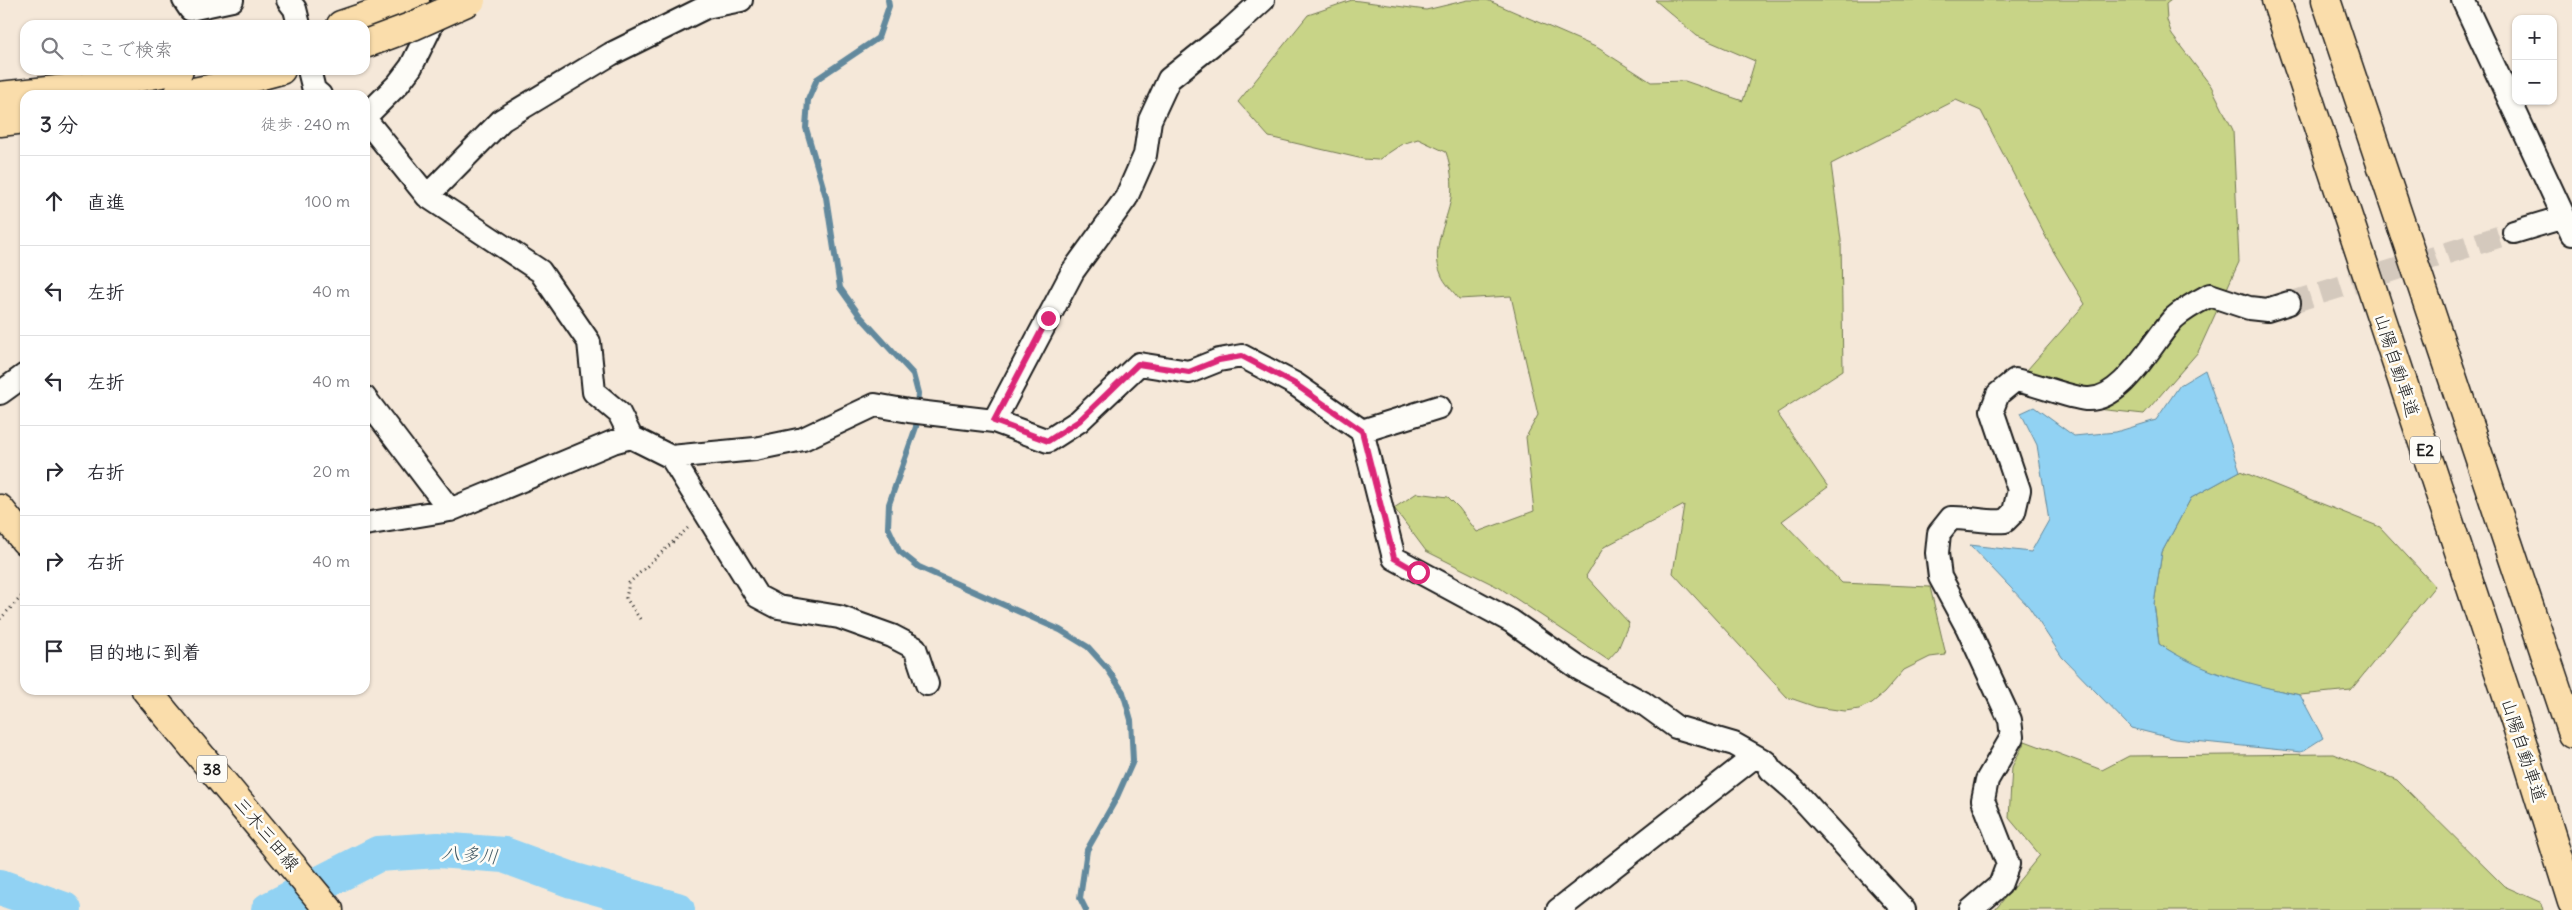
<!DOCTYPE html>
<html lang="ja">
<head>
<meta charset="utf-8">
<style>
  :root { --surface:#fff; --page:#f2f2f3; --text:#2b2b33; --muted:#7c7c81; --line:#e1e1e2 }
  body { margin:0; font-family:Delius,"Klee One",sans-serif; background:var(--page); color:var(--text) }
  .controls { position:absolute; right:15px; top:15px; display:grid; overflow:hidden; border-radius:10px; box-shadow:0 1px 4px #0004 }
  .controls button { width:45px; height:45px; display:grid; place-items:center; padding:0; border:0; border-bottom:1px solid var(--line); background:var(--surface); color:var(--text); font:25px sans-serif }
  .stop { position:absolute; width:15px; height:15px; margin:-11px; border:4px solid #db2777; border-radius:50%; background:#fff }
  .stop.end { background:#db2777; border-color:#fff; box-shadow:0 1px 5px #0008 }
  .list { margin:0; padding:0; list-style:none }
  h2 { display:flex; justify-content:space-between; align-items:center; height:65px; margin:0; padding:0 20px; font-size:21px }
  h2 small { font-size:16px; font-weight:400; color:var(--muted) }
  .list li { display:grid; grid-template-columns:32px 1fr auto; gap:15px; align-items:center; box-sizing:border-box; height:90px; padding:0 20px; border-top:1px solid var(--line) }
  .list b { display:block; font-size:19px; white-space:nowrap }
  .list em { font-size:16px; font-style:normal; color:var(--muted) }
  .icon { flex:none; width:28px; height:28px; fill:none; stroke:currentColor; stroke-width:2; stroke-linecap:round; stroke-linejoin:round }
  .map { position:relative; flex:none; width:2572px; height:910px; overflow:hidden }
  .search { position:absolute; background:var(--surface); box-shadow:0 1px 4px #0004; left:20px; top:20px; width:350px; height:55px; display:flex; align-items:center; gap:12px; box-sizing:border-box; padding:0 18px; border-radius:15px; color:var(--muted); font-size:19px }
  .panel { position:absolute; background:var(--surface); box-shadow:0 1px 4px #0004; left:20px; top:90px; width:350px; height:605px; border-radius:15px }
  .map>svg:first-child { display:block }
</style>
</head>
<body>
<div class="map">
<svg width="2572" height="910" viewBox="0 0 2572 910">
  <rect width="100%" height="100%" fill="#f5e8d9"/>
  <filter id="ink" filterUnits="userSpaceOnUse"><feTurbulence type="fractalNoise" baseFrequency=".02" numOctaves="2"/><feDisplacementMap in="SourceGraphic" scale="10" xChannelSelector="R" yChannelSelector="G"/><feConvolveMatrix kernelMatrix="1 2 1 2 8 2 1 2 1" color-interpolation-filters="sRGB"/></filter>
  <g filter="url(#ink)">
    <path fill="#c8d487" stroke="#727852" d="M 1352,0 L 1426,10 L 1468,0 L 1487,0 L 1598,48 L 1651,82 L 1685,81 L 1743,101 L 1755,61 L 1697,36 L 1655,0 L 2171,0 L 2166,4 L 2167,20 L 2172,35 L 2211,86 L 2233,130 L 2239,262 L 2198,352 L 2144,414 L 2088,408 L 2027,370 L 2085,304 L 2052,249 L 1981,111 L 1956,100 L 1831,164 L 1841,240 L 1843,370 L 1777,413 L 1828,487 L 1782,521 L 1842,583 L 1930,587 L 1946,655 L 1930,657 L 1904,670 L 1884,693 L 1872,703 L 1859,709 L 1845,711 L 1816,707 L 1787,697 L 1673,573 L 1684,505 L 1604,547 L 1586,576 L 1629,623 L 1618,649 L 1608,660 L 1500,588 L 1426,551 L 1394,508 L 1417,493 L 1448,497 L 1459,508 L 1477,532 L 1534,511 L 1526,437 L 1538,415 L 1511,296 L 1459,299 C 1454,292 1444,283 1441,274 C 1430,249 1447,223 1451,198 C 1453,182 1451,167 1446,152 L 1418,139 L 1402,144 L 1378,160 L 1363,159 L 1269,137 L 1238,102 L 1308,15 Z
      M 2240,471 L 2380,527 L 2435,586 L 2351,690 L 2300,695 L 2248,684 L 2192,665 L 2159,644 L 2154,604 L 2162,552 L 2191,498 Z
      M 2025,741 L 2102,770 L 2129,756 L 2333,754 L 2397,780 L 2504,886 L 2542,903 L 2544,910 L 1995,910 L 2040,855 L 2009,818 L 2012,767 Z"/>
    <path fill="#91d2f3" stroke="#62899d" d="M 2205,370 L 2240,471 L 2191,498 L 2162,552 L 2154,604 L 2159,644 C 2203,673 2248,684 2300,695 L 2323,738 L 2301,752 L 2175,739 L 2131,728 L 2062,657 L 2029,607 L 1970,545 L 2031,552 L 2049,520 L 2037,445 L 2021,413 L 2034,407 L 2074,436 L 2116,432 L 2156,420 L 2180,385 Z"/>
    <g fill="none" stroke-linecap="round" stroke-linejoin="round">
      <path stroke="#62899d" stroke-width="6" d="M 888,0 L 889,6 L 878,38 L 817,79 L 808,100 L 806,128 L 826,197 L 840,288 L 860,316 L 913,374 L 918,393 L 916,427 L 889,504 L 888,527 L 899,551 L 919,567 L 1060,630 L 1088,647 L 1107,668 L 1123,692 L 1131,720 L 1133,761 L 1116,799 L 1087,850 L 1080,898 L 1086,910"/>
      <path stroke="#91d2f3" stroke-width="36" d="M 0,887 L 64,910
        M 269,910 L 378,854 L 438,850 L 504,855 L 572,880 L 677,910"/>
      <path stroke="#d4c9bd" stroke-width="22" stroke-dasharray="22 11" stroke-linecap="butt" d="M 2289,303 L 2514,232"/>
      <g stroke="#1c1c1c" stroke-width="26">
        <path id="minor" d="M 184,0 L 190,9 L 232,0
          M 288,0 L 295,9 L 299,25
          M 2463,0 L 2572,234
          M 309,70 L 314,90 L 320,95
          M 365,117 L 398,84 L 411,67 L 440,8
          M 365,119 L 427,196 L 540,271 L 589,342 L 594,392 L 619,413 L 631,437
          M 427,196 L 502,120 L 611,54 L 706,7 L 741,0
          M 2514,232 L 2564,217
          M 0,393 L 25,375
          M 365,398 L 450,510
          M 994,421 L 1048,441 L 1079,421 L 1139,364 L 1189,372 L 1219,360 L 1242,356 L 1295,384 L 1362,431 L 1394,558 L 1511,621 L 1580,669 L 1643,703 L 1676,727 L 1734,744 L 1766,762 L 1771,770 L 1794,790 L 1904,910
          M 1362,431 L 1439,407
          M 671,457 L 757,596 L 778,607 L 839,617 L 892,636 L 915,648 L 927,684
          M 365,524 L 450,510 L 613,442 L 631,437 L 671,457 L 755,449 L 803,439 L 875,405 L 909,411 L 994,421 L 1073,271 L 1126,198 L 1145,155 L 1150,120 L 1169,79 L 1230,30 L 1263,0
          M 1558,910 L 1754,757
          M 1971,910 L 2000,885 L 2008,864 L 1983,800 L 1987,780 L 2012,737 L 2010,720 L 1967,627 L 1940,577 L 1937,553 L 1939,533 L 1951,518 C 1969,517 1987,523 2005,521 L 2014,512 L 2019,490 L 1992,410 L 1998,394 L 2015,380 C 2037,384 2066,397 2086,399 C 2123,402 2152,341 2174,318 C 2185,308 2197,302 2210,295 L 2249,308 L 2267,310 L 2289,303"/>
      </g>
      <g stroke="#1c1c1c" stroke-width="31">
        <path id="primary" d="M 341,25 L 415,0
          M 178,95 L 214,88 L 281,70
          M 0,96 L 85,87 L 179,70
          M 0,122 L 25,119
          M 0,509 L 25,541
          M 146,690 L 329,910"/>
      </g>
      <g stroke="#1c1c1c" stroke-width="31">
        <path id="motorway" d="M 2276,0 L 2516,723 L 2572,902
          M 2326,0 L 2572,734"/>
      </g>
      <path stroke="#1c1c1c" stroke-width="3" stroke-dasharray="1 4" stroke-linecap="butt" d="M 0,619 L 25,593
        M 640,619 L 626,598 L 629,583 L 690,526"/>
      <use href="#minor" stroke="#fdfcf7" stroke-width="22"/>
      <use href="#primary" stroke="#faddab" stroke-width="28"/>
      <use href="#motorway" stroke="#faddab" stroke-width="28"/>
      <g stroke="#1c1c1c" stroke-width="31" stroke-linecap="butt">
        <path id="primary-bridge" d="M 365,44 L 413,26 L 471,0"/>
      </g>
      <use href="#primary-bridge" stroke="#faddab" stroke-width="28"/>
    </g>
  </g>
  <g fill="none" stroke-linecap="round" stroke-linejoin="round" filter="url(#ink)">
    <path stroke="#db2777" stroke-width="6" d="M 1048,318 L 994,421 L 1048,441 L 1079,421 L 1138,364 L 1189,372 L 1219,360 L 1242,356 L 1295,384 L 1362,431 L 1394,558 L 1418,572"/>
  </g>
  <g text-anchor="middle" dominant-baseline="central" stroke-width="5" stroke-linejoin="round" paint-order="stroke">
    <g fill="#fdfcf7" stroke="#605f5e" stroke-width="1">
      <rect x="2410" y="436.5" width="30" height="27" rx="4"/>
      <rect x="197" y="755.5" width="30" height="27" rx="4"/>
    </g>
    <g font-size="16" font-weight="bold" fill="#1c1c1c">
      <text x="2425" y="450">E2</text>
      <text x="212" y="769">38</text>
    </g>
    <g font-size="18" fill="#1c1c1c" stroke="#fdfcf7">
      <text transform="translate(2397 365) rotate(72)">山陽自動車道</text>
      <text transform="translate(2524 750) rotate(72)">山陽自動車道</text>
      <text transform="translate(267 834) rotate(50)">三木三田線</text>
    </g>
    <g font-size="19" font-style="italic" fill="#455c67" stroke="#fdfcf7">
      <text transform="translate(470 854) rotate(5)">八多川</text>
    </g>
  </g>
</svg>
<div class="controls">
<button>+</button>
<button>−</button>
</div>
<div class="stop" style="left:1418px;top:572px"></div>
<div class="stop end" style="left:1048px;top:318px"></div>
<div class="search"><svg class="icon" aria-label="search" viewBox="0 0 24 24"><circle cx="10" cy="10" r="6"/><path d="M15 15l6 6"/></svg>ここで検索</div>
<section class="panel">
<h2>3 分<small>徒歩 · 240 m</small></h2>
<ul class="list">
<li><svg class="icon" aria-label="ahead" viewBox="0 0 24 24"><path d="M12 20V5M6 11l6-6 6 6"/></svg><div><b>直進</b></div><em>100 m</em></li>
<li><svg class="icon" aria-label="left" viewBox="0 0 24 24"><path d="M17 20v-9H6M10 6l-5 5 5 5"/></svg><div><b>左折</b></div><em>40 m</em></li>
<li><svg class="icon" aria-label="left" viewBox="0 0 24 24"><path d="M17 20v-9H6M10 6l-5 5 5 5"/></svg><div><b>左折</b></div><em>40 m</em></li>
<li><svg class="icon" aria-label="right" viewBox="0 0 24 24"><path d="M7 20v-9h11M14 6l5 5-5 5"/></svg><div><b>右折</b></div><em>20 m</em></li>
<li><svg class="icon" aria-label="right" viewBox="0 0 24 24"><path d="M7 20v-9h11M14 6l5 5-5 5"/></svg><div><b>右折</b></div><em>40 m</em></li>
<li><svg class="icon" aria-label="arrive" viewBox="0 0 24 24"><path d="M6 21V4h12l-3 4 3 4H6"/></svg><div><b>目的地に到着</b></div></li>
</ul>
</section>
</div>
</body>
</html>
